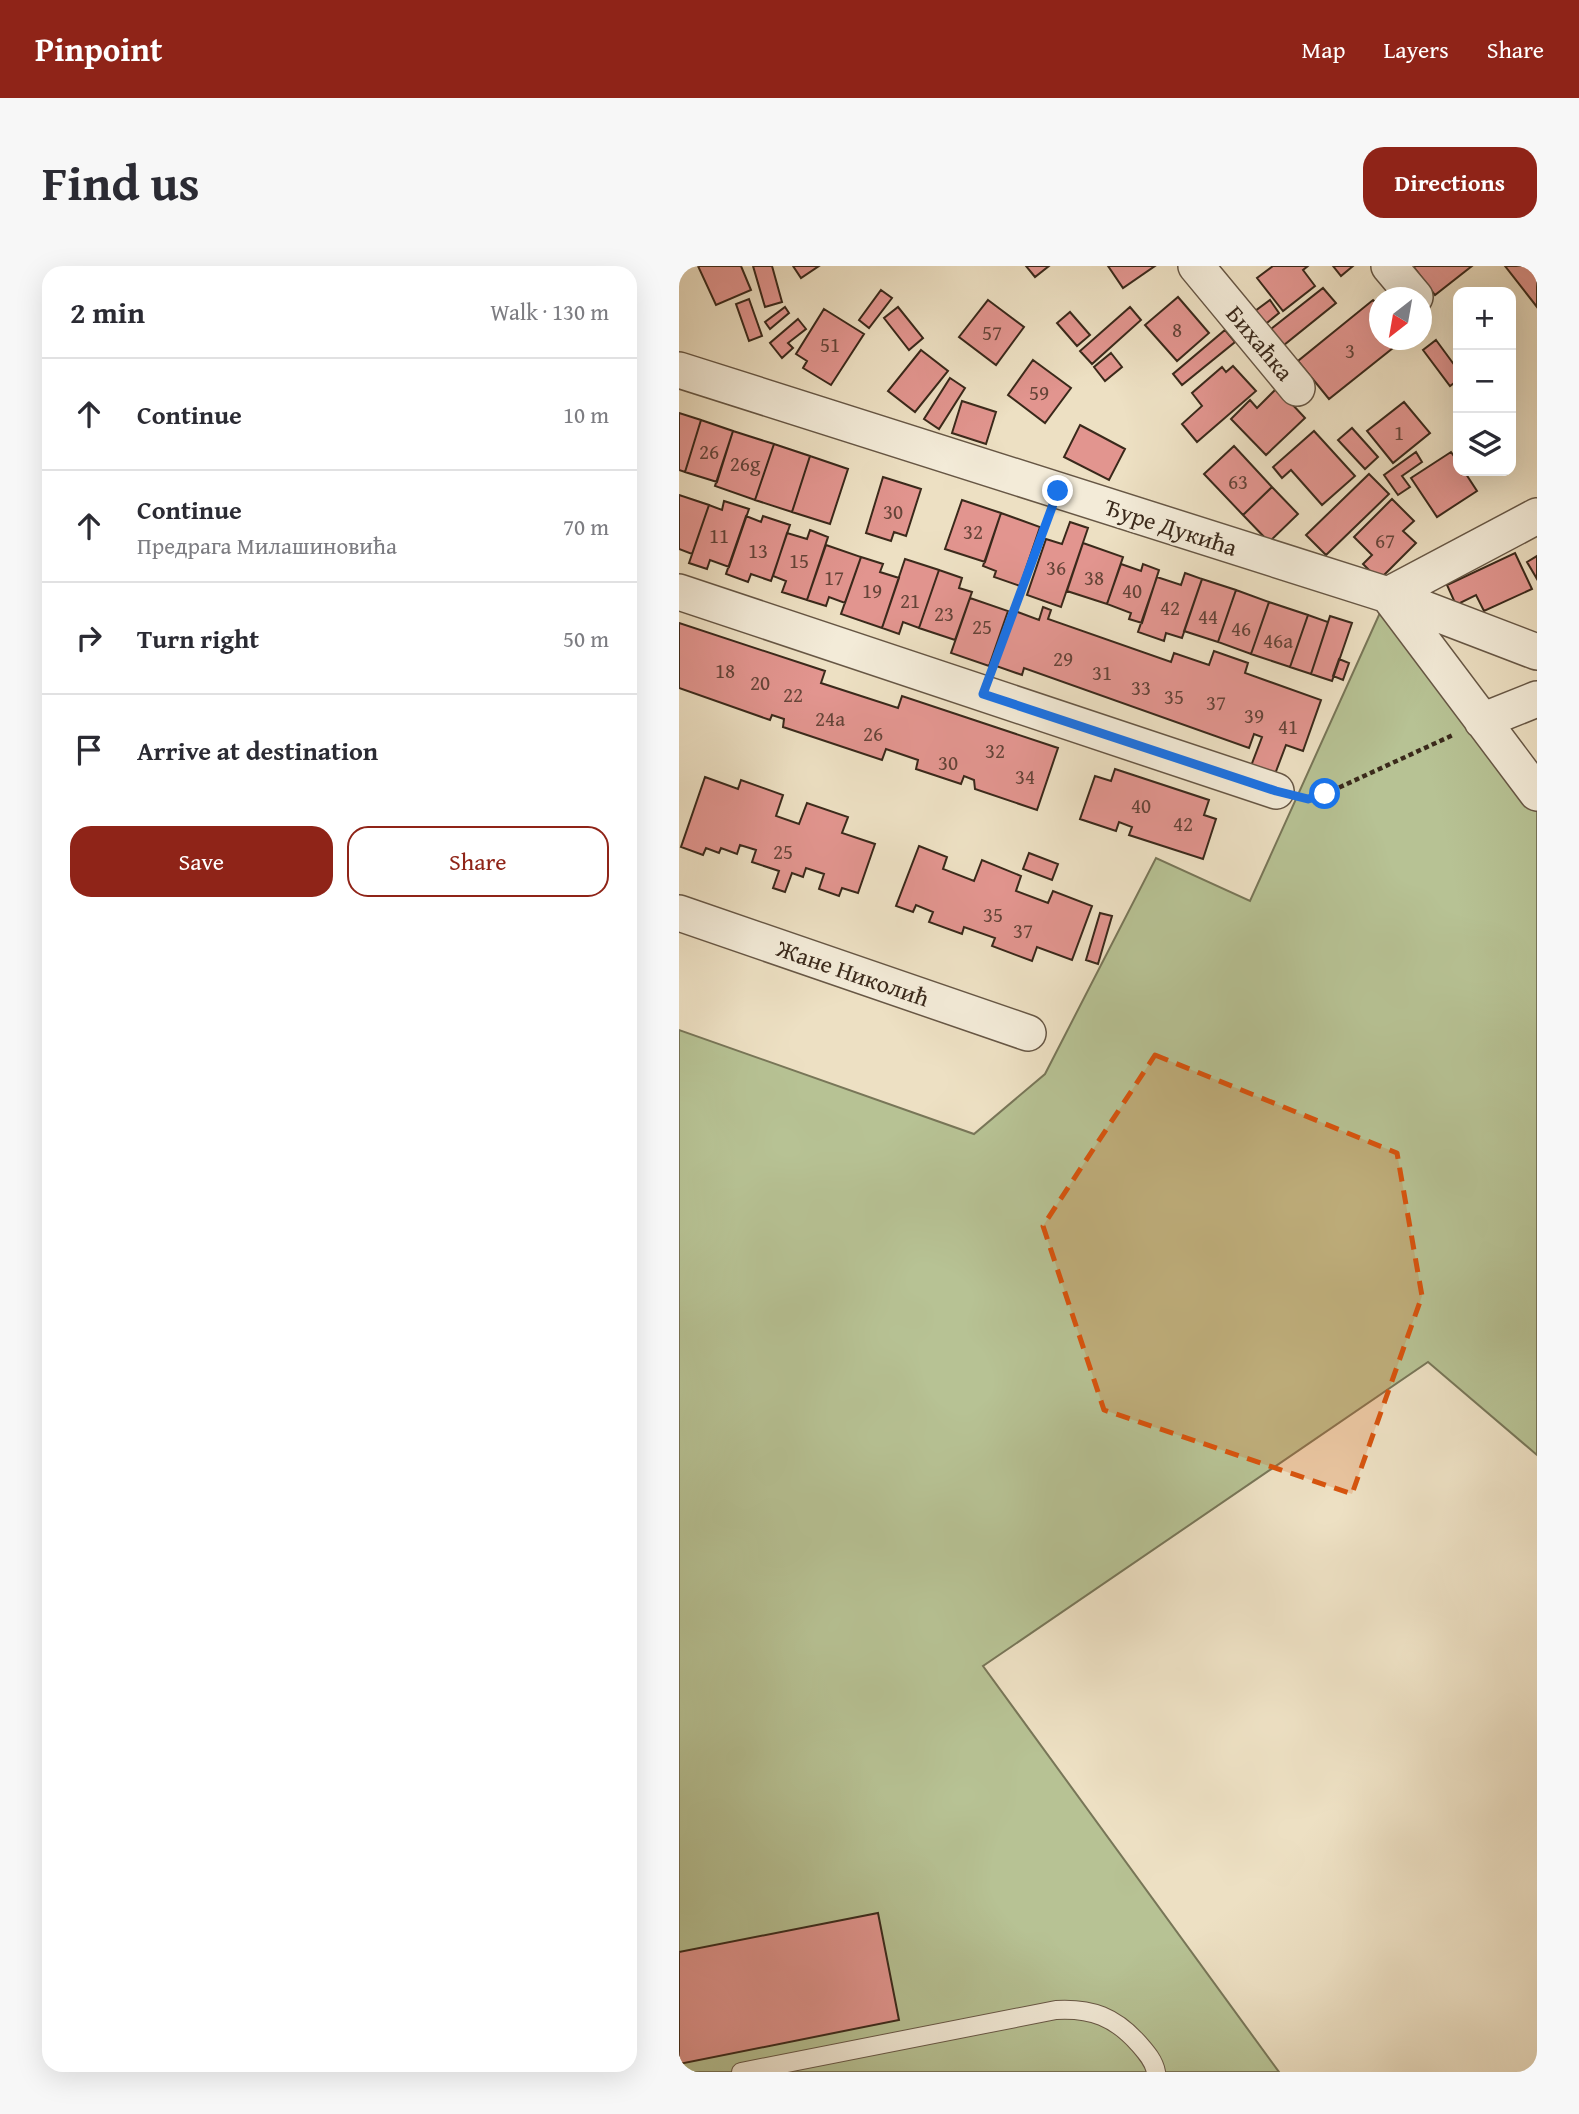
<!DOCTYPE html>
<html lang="en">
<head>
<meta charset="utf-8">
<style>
  :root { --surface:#fff; --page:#f7f7f7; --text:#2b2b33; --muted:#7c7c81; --line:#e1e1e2; --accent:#8f2418 }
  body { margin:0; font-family:"Gentium Book Plus",serif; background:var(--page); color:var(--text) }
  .controls { position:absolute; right:21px; top:21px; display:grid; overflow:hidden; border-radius:14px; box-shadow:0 7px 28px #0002 }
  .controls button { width:63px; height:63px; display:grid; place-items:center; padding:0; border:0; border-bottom:2px solid var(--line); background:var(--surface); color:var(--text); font:35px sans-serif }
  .compass { position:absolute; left:690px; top:21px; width:63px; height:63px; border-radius:50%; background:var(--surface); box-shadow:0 7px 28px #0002; rotate:211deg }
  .stop { position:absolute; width:21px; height:21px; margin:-16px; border:5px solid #1a73e8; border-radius:50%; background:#fff }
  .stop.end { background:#1a73e8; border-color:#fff; box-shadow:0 2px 7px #0008 }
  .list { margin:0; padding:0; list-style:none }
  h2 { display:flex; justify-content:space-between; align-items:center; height:91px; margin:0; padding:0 28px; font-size:30px }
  h2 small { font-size:23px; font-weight:400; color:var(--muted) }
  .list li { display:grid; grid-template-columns:46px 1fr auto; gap:21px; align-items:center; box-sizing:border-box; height:112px; padding:0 28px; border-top:2px solid var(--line) }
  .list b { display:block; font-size:26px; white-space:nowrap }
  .list p { margin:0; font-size:23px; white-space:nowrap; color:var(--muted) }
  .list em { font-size:23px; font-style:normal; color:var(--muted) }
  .actions { display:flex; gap:14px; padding:21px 28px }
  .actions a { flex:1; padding:16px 0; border:2px solid var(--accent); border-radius:21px; text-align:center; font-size:24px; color:var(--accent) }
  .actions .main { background:var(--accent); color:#fff }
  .icon { flex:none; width:38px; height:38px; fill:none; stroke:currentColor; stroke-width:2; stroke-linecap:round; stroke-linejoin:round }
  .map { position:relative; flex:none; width:858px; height:1806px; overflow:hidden; border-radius:21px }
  header { display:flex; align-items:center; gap:42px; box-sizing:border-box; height:98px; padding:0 35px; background:var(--accent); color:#fff }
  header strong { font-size:33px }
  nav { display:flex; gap:38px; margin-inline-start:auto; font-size:24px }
  .intro { display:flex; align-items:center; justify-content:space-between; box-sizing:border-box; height:168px; padding:0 42px }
  h1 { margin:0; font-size:49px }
  .button { padding:18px 32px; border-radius:21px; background:var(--accent); color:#fff; font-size:24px; font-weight:700 }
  main { display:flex; gap:42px; padding:0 42px }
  aside { flex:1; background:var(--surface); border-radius:21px; box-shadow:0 7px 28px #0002 }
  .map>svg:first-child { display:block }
</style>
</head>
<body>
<header>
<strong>Pinpoint</strong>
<nav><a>Map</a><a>Layers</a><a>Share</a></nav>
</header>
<div class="intro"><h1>Find us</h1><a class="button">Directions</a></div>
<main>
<aside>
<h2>2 min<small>Walk · 130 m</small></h2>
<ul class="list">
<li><svg class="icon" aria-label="ahead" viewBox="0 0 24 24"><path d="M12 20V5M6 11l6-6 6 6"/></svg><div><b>Continue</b></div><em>10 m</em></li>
<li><svg class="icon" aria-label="ahead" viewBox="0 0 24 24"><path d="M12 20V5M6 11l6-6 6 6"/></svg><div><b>Continue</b><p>Предрага Милашиновића</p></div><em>70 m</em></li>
<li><svg class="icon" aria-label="right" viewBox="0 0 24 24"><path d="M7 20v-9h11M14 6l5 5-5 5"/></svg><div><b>Turn right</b></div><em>50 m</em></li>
<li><svg class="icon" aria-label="arrive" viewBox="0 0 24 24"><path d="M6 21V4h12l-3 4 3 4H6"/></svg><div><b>Arrive at destination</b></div></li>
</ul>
<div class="actions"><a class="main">Save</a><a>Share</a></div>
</aside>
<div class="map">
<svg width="858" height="1806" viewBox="0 0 858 1806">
  <rect width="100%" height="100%" fill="#ede0c3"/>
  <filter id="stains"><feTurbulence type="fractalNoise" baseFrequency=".00286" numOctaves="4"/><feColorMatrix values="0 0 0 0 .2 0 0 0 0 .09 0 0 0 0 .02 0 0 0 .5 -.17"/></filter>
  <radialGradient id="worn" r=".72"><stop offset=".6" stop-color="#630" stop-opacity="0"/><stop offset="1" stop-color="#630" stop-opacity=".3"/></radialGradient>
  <path fill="#b7c294" stroke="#787658" stroke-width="2" d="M 709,329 L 858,527 L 858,1189 L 749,1096 L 304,1400 L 600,1806 L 0,1806 L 0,764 L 295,868 L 366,808 L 477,592 L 571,635 Z"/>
  <path fill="#e2958f" stroke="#3a291b" stroke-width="2" d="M 19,0 L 62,0 L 72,24 L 37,39 Z
    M 74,0 L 93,0 L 103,36 L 86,41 Z
    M 114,0 L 140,0 L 122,12 Z
    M 347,0 L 370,0 L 356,11 Z
    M 429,0 L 476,0 L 444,22 Z
    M 594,0 L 629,0 L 624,4 L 636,20 L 604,45 L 578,12 Z
    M 654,0 L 674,0 L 662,10 Z
    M 734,0 L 793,0 L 756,29 Z
    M 826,0 L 858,0 L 858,41 Z
    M 644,22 L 657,37 L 600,83 L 587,67 Z
    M 202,24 L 213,32 L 190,62 L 180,54 Z
    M 499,31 L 530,67 L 498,95 L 466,59 Z
    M 70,33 L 83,70 L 70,75 L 57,38 Z
    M 309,34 L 345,61 L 317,99 L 280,71 Z
    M 591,34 L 600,47 L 583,61 L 572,48 Z
    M 694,34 L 701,41 L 701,74 L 724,74 L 650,133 L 619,95 Z
    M 106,41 L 110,47 L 91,63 L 86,56 Z
    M 219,41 L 244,72 L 230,84 L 205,52 Z
    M 451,41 L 462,54 L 413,98 L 401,85 Z
    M 145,43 L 185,68 L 152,119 L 124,102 L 128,95 L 117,88 Z
    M 391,46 L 411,69 L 398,80 L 378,57 Z
    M 119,53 L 127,63 L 109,77 L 114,82 L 103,92 L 91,77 Z
    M 546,64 L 556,76 L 503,119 L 494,108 Z
    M 757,74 L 779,104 L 779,114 L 771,120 L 744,84 Z
    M 242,84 L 269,105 L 236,146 L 209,125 Z
    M 432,87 L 443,101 L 426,115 L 415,101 Z
    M 354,94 L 392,122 L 366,157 L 329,129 Z
    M 554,100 L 577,125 L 518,176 L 503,158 L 523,140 L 513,127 L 543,101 L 547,106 Z
    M 271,112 L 286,122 L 260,163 L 245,153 Z
    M 598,122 L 626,152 L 587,189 L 552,153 L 571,134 L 578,142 Z
    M 283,135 L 317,146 L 307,178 L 273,167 Z
    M 725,136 L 751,167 L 714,197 L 688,165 Z
    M 0,147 L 22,154 L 6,206 L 0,204 Z
    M 22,154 L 54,165 L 38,216 L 6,206 Z
    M 401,159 L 446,183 L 430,214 L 385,191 Z
    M 673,162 L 699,191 L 686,203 L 659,174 Z
    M 54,165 L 95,178 L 76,234 L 36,220 Z
    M 635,165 L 676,210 L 643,239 L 612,204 L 603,212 L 594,201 Z
    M 95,178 L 131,190 L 113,246 L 76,234 Z
    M 555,180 L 593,221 L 564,249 L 525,208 Z
    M 737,186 L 743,196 L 723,210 L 731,221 L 719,229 L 705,209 Z
    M 772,186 L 779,196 L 779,205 L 785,205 L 798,225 L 758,251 L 732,212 Z
    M 131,190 L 169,203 L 151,258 L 113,246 Z
    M 690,208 L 710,228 L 647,289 L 627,269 Z
    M 204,211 L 242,223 L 227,270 L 215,266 L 212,275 L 187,267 Z
    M 593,221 L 619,248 L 590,276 L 564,249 Z
    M 0,229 L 30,239 L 13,288 L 0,283 Z
    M 713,233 L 735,255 L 724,265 L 737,277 L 700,314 L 684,298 L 693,289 L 675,271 Z
    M 283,234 L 322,247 L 306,296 L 266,283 Z
    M 45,235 L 70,243 L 50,301 L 31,294 L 28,303 L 10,297 L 30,239 L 43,244 Z
    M 322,247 L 361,261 L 341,320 L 315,311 L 317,305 L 304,300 Z
    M 67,250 L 82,256 L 84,250 L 111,259 L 92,315 L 72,308 L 69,316 L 47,308 Z
    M 391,256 L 409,262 L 382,341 L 348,329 L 367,273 L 383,278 Z
    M 131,264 L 149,271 L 128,334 L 103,326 L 107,315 L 94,310 L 108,267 L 128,273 Z
    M 404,277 L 444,291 L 428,338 L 388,325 Z
    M 147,279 L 182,291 L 166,337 L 150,331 L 147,340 L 128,334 Z
    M 836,287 L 853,323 L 805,345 L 797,329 L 777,339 L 768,319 Z
    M 858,290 L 858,313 L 848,296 Z
    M 182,291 L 204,298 L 201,306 L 220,312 L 203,362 L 162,348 Z
    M 226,293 L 260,304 L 240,362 L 224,356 L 220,368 L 203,362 Z
    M 442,298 L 462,305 L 464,298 L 480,304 L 463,357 L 450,353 L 452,347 L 428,338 Z
    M 260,304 L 283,312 L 280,322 L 293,326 L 276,374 L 240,362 Z
    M 506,307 L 523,313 L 503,372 L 487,367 L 485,375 L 459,366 L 478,311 L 502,319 Z
    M 523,313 L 557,324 L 539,376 L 505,365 Z
    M 557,324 L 590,336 L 572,388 L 539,376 Z
    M 291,332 L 329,345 L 310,400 L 272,387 Z
    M 590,336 L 629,349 L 611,401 L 572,388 Z
    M 364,341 L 372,344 L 369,353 L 492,396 L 495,387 L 530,399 L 535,385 L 569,397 L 566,407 L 642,434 L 624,485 L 607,479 L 596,508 L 572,500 L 583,471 L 575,468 L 570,482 L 345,402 L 343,409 L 317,400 L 336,345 L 360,354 Z
    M 629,349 L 649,356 L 632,408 L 611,401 Z
    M 651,350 L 673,357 L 653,415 L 632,408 Z
    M 0,357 L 146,405 L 142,417 L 219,442 L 223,430 L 379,482 L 358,544 L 296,523 L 295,514 L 285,510 L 282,518 L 237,503 L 239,494 L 207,483 L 203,494 L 104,461 L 105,453 L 93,449 L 91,454 L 0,422 Z
    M 660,393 L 670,397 L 664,414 L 654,410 Z
    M 436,503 L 530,534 L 525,549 L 537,553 L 524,593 L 450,569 L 453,561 L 440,556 L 437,565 L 401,553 L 416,510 L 432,515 Z
    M 26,511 L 59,523 L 62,514 L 104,529 L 97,550 L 120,558 L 128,537 L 169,551 L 163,567 L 196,578 L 179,627 L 163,622 L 160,630 L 140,623 L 145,608 L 127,602 L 124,611 L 113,607 L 106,626 L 94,622 L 100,605 L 73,596 L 77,584 L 61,579 L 58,588 L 42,582 L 40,587 L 27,582 L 24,589 L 2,581 Z
    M 240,580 L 268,591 L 264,603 L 295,615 L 303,594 L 342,610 L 337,625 L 369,637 L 374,625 L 413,640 L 393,694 L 358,681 L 353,695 L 313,680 L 316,672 L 285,661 L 283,668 L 250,656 L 254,646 L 237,639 L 234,646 L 217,640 Z
    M 350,587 L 379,598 L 373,614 L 344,603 Z
    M 421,647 L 433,650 L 419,698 L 407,694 Z
    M 199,1647 L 220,1754 L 0,1798 L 0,1686 Z"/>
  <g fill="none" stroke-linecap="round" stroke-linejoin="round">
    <g stroke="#675745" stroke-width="20">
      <path id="lane" d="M 62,1806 L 377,1744 C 413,1742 436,1751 460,1778 C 467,1786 475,1795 477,1806"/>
    </g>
    <g stroke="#675745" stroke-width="38">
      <path id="street" d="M 517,0 L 618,122
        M 710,0 L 736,31
        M 0,104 L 709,329 L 858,386
        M 0,326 L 597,525
        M 709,329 L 858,527
        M 709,329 L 858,250
        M 803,455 L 858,433
        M 0,647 L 349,767"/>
    </g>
    <path stroke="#3a291b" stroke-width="4.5" stroke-dasharray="5 3.5" stroke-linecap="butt" d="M 315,398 L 369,252
      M 628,532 L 646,528 L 774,469"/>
    <use href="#lane" stroke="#f3ebd8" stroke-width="18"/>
    <use href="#street" stroke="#f3ebd8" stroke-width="35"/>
  </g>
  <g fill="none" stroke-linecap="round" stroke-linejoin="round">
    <path stroke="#1a73e8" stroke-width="9" d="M 379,225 L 304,428 L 597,525 L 629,533 L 646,528"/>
  </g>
  <path fill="#d7540e" fill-opacity="0.2" stroke="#d7540e" stroke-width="5" stroke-dasharray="14 9" stroke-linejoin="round" d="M 476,789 L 718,887 L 743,1030 L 673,1228 L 425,1144 L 364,960 Z"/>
  <g text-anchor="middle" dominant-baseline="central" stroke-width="5" stroke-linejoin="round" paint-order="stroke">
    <g font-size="21" fill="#644438">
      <text x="498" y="63">8</text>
      <text x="313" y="66">57</text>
      <text x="151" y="78">51</text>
      <text x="671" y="84">3</text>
      <text x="360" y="126">59</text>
      <text x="720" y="166">1</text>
      <text x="30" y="185">26</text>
      <text x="66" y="197">26g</text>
      <text x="559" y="215">63</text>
      <text x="214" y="245">30</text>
      <text x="294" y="265">32</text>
      <text x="40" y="269">11</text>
      <text x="706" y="274">67</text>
      <text x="79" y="284">13</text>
      <text x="120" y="294">15</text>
      <text x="377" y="301">36</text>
      <text x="155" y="311">17</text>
      <text x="415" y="311">38</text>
      <text x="193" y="324">19</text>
      <text x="453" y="324">40</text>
      <text x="231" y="334">21</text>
      <text x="491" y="341">42</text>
      <text x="265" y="347">23</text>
      <text x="529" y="350">44</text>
      <text x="303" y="360">25</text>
      <text x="562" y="362">46</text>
      <text x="599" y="374">46a</text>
      <text x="384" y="392">29</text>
      <text x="46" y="404">18</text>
      <text x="423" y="406">31</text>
      <text x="81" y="416">20</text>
      <text x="462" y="421">33</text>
      <text x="114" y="428">22</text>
      <text x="495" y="430">35</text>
      <text x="537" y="436">37</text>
      <text x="575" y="449">39</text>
      <text x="151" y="452">24a</text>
      <text x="609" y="460">41</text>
      <text x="194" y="467">26</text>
      <text x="316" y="484">32</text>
      <text x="269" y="496">30</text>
      <text x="346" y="510">34</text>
      <text x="462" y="539">40</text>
      <text x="504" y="557">42</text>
      <text x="104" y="585">25</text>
      <text x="314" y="648">35</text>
      <text x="344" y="664">37</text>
    </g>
    <g font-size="24" fill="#3a291b" stroke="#f3ebd8">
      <text transform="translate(581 77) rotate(50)">Бихаћка</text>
      <text transform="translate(492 261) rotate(18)">Ђуре Дукића</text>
      <text transform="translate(174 707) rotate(19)">Жане Николић</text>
    </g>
  </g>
  <rect width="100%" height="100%" filter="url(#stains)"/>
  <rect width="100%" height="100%" fill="url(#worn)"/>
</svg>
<div class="controls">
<button>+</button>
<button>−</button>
<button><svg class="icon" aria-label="layers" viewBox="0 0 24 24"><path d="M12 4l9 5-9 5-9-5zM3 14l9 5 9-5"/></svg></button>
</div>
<svg class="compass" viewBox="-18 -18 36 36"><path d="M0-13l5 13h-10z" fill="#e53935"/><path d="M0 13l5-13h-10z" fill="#7c7c81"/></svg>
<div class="stop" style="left:646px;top:528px"></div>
<div class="stop end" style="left:379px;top:225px"></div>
</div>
</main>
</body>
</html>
